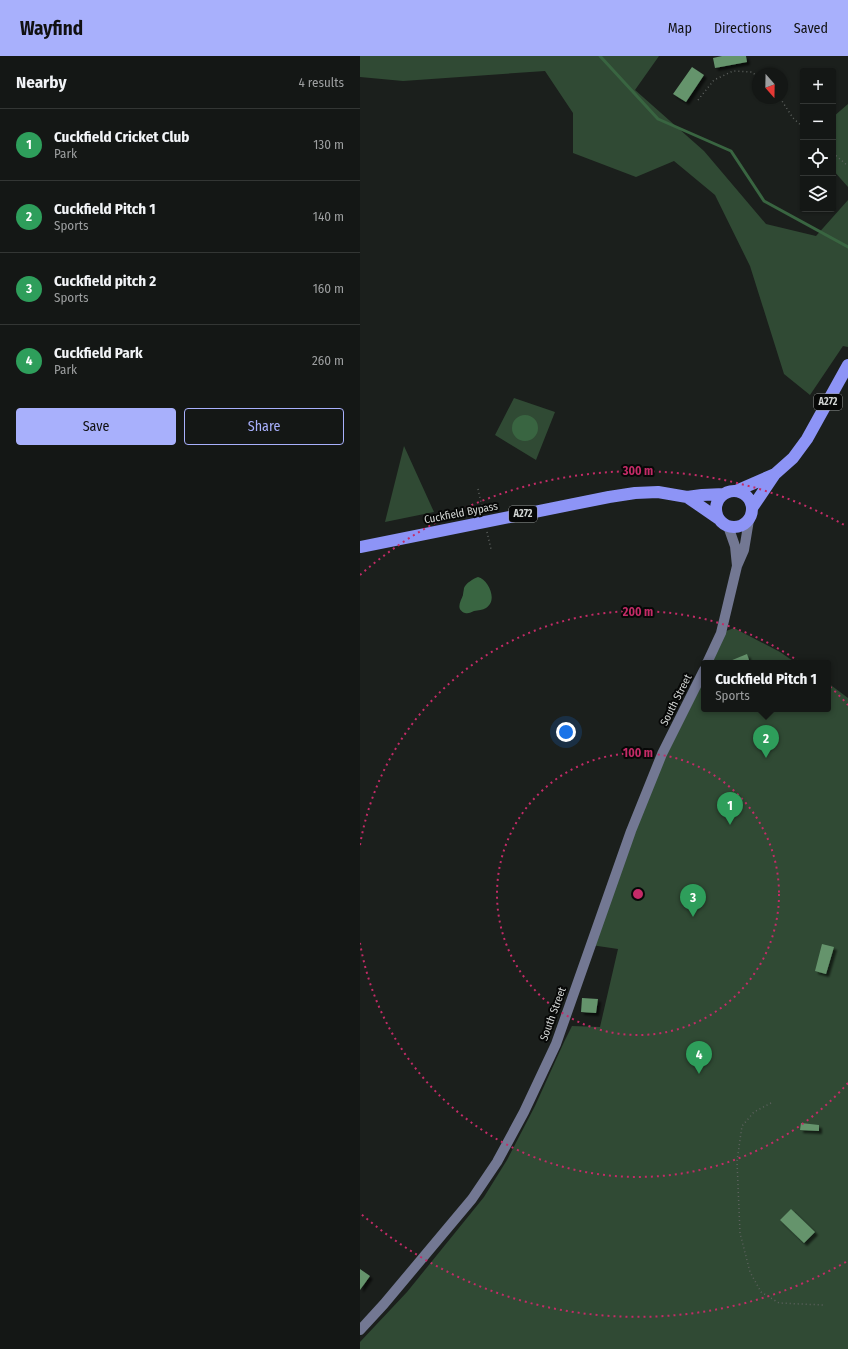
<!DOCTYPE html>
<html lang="en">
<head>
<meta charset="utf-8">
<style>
  :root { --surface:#141715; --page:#212422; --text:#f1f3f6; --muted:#9d9fa0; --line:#333634; --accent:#a8b0fc }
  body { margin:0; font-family:"Fira Sans Condensed",sans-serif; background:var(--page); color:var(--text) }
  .controls { position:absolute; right:12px; top:12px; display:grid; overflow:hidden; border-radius:4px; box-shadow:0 1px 3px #0004 }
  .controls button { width:36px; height:36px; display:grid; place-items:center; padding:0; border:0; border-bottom:1px solid var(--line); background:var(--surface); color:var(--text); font:20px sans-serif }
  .compass { position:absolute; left:392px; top:12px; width:36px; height:36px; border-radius:50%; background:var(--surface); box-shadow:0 1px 3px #0004; rotate:160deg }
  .you { position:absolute; left:206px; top:676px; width:14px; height:14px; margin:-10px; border:3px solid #fff; border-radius:50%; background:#1a73e8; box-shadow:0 0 0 6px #1a73e833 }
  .badge { display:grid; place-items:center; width:26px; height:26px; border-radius:50%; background:var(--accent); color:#fff; font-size:13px; font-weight:700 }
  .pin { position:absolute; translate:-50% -33px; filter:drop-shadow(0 1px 2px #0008) }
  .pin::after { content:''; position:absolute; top:21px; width:14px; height:12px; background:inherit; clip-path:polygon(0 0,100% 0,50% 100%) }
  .popup { position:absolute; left:341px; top:604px; width:130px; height:52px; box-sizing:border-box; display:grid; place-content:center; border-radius:4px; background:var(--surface); filter:drop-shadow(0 1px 3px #0005); font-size:13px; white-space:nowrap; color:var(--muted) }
  .popup b { font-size:15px; color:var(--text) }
  .popup::after { content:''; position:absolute; left:50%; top:100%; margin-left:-8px; border:8px solid transparent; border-top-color:var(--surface) }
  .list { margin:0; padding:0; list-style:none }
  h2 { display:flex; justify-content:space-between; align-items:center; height:52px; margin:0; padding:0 16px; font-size:17px }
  h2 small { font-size:13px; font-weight:400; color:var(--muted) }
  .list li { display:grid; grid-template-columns:26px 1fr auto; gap:12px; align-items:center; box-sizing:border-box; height:72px; padding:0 16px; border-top:1px solid var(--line) }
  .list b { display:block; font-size:15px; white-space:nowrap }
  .list p { margin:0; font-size:13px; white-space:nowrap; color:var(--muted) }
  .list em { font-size:13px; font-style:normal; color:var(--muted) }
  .actions { display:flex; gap:8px; padding:12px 16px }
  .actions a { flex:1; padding:9px 0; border:1px solid var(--accent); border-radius:4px; text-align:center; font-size:14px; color:var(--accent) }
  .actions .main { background:var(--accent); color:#111 }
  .icon { flex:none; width:22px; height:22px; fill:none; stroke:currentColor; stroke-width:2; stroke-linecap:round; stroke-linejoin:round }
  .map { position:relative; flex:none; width:488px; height:1293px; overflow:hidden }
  header { display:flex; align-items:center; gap:24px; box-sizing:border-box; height:56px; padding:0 20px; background:var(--accent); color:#111 }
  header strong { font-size:19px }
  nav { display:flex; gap:22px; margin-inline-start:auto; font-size:14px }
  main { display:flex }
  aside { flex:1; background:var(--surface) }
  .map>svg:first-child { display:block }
</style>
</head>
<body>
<header>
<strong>Wayfind</strong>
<nav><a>Map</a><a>Directions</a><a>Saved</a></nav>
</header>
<main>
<aside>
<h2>Nearby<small>4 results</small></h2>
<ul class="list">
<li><span class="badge" style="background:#2e9e5b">1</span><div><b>Cuckfield Cricket Club</b><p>Park</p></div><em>130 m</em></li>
<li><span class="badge" style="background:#2e9e5b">2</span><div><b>Cuckfield Pitch 1</b><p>Sports</p></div><em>140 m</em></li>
<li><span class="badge" style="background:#2e9e5b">3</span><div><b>Cuckfield pitch 2</b><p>Sports</p></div><em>160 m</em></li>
<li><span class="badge" style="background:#2e9e5b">4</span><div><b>Cuckfield Park</b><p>Park</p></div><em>260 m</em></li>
</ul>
<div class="actions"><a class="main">Save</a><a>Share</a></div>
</aside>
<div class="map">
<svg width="488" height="1293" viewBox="0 0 488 1293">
  <defs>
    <filter id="shadow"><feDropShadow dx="3" dy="3" stdDeviation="1" flood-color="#0009"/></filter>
  </defs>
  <rect width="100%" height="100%" fill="#1b1f1c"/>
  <path fill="#304a34" d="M 0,0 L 299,0 L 275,34 L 344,95 L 406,168 L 456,180 L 488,144 L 488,291 L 483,290 L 450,339 L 424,318 L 390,210 L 355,139 L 314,105 L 276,121 L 213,97 L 213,57 L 185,15 L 43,25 L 0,21 Z
    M 488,48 L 488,131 L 473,114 L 473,61 Z
    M 154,342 L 195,356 L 176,404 L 135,379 Z
    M 44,390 L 74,456 L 25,466 Z
    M 374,572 L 420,596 L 436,607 L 347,607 L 361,577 Z
    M 344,614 L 344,653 L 468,653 L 468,627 L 488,642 L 488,1293 L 0,1293 L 0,1286 L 47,1236 L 124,1141 L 147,1104 L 175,1050 L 204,986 L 212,970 L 240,971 L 258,893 L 231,889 L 271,775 Z"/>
  <path fill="#396541" d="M152 372a13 13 0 1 1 26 0a13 13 0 1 1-26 0Z
    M 118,521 C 129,524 138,545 126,552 C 123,554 118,554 114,555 C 111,556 109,558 105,557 C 95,553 101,545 103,539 C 103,538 104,533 104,532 C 106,527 113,523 118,521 Z"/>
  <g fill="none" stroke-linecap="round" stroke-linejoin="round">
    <path stroke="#396541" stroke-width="3" d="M 240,0 L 298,63 L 371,95 L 404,145 L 488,191"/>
  </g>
  <path fill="#65946c" filter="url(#shadow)" d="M 362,0 L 386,0 L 387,6 L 355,12 L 353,2 Z
    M 332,11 L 344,19 L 326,46 L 313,38 Z
    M 387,598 L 390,607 L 365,607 Z
    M 462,888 L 474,891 L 466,918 L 455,915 Z
    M 222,942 L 238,943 L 236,957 L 221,956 Z
    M 441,1067 L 459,1069 L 459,1075 L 440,1074 Z
    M 431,1153 L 455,1176 L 444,1187 L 420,1164 Z
    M 0,1213 L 10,1220 L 0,1234 Z"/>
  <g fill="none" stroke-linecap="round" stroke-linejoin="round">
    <path stroke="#5e625f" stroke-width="1.5" stroke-dasharray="1 3" stroke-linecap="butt" d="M 420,42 L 433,62 L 443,71
      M 338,44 L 354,24 L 373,15 L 392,16 L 398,21
      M 473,97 L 488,110
      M 118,433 L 123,455
      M 127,476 L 131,493
      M 411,1047 L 394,1056 L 382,1070 L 377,1105 L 380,1177 L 390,1216 L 401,1236 L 419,1247 L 463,1249"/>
    <path stroke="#737893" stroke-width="10" d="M 368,470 L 375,490 L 377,510
      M 347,607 L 361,577 L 377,510 L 384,494 L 389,464
      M 0,1274 L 24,1248 L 112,1143 L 137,1106 L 164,1056 L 196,988 L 271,775 L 302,698 L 344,614"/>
    <path stroke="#8d94f6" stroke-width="12" d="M 376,435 L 415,418
      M356 453a18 18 0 1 1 36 0a18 18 0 1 1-36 0Z
      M 327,441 L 359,463
      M 392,452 L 415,418 L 433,402 L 447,383 L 488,309
      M 0,491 L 249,441 L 275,437 L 298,436 L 327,441 L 342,439 L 364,438"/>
  </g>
  <g fill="none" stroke="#c42b67" stroke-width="2" stroke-dasharray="2 4">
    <circle cx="278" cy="838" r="141"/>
    <path d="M488 1027A282 282 0 0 1 0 887M0 789A282 282 0 0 1 488 649"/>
    <path d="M486 1206A423 423 0 0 1 0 1157M0 519A423 423 0 0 1 486 470"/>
  </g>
  <g text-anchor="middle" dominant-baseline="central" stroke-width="4" stroke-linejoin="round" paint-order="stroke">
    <g fill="#070807" stroke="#949795" stroke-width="1">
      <rect x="454" y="338" width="28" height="16" rx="3"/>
      <rect x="149" y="450" width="28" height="16" rx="3"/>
    </g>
    <g font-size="10" font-weight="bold" fill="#d1d4d2">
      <text x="468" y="346">A272</text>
      <text x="163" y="458">A272</text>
    </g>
    <g font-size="11" fill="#d1d4d2" stroke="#070807">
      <text transform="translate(101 457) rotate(-11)">Cuckfield Bypass</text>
      <text transform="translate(316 644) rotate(-63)">South Street</text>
      <text transform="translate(193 958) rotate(-70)">South Street</text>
    </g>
  </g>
  <circle cx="278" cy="838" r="6" fill="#c42b67" stroke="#070807" stroke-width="2"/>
  <g font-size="12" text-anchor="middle" font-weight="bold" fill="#c42b67" stroke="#070807" stroke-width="4" stroke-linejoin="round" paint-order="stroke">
    <text x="278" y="419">300 m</text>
    <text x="278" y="560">200 m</text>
    <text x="278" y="701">100 m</text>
  </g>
</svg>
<div class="controls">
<button>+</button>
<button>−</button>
<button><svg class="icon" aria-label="locate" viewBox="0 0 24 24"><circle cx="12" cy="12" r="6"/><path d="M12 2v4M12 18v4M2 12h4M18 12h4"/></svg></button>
<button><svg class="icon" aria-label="layers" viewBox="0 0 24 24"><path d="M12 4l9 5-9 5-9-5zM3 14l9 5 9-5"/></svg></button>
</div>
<svg class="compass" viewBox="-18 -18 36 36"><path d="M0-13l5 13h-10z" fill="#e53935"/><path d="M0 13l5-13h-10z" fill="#9d9fa0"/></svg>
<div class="you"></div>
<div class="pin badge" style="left:370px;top:769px;background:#2e9e5b">1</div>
<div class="pin badge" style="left:406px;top:702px;background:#2e9e5b">2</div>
<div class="popup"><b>Cuckfield Pitch 1</b>Sports</div>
<div class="pin badge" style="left:333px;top:861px;background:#2e9e5b">3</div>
<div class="pin badge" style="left:339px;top:1018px;background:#2e9e5b">4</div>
</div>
</main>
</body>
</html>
